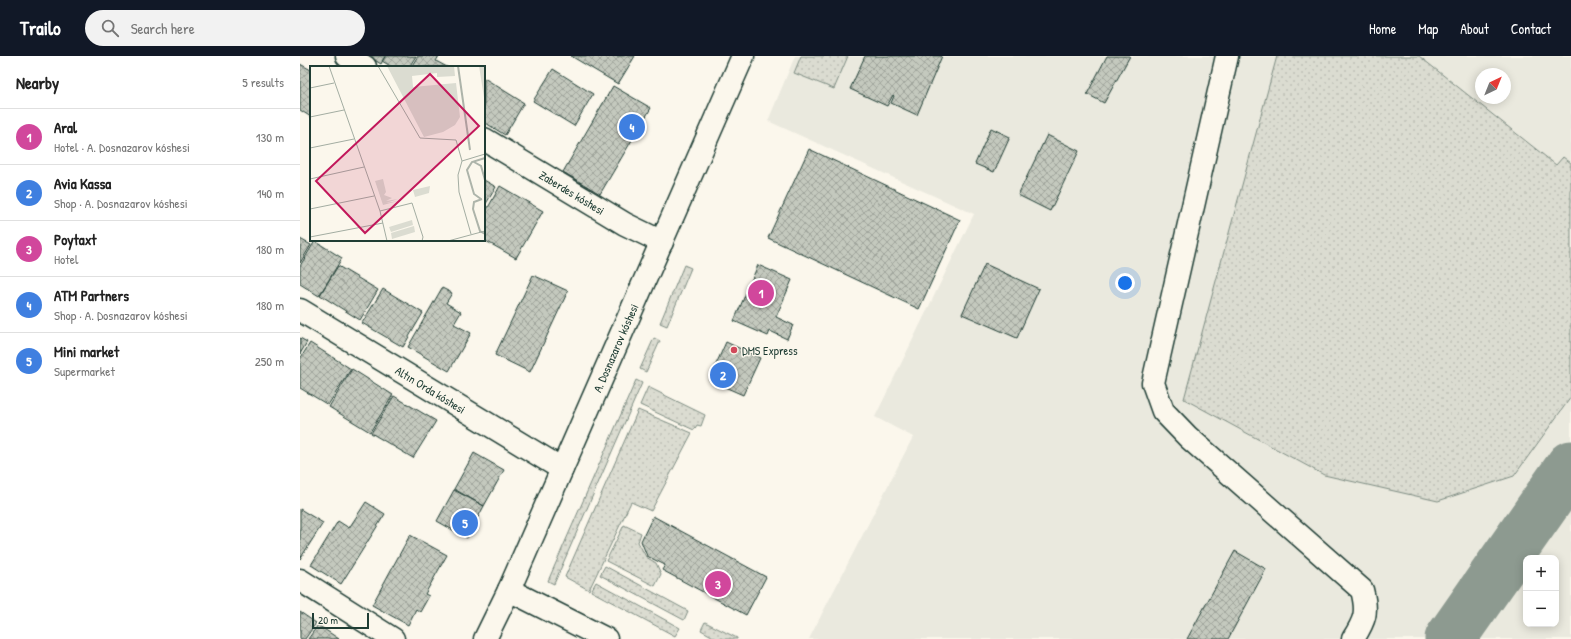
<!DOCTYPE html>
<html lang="en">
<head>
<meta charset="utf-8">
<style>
  :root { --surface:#fff; --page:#f2f2f2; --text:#222; --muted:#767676; --line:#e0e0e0; --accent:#111827 }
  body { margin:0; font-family:"Patrick Hand",sans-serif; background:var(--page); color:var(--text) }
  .controls { position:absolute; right:12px; bottom:12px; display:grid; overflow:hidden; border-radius:8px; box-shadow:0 2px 10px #0003 }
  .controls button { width:36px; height:36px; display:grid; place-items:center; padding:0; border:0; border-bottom:1px solid var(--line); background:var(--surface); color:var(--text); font:20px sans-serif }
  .compass { position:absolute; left:1175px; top:12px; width:36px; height:36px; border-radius:50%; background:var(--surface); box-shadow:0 2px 10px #0003; rotate:43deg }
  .scale { position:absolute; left:12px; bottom:10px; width:57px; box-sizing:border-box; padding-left:4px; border:2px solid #1f3d34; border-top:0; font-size:11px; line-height:14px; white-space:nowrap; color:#1f3d34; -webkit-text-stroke:3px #fbf7ec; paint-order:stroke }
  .you { position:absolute; left:825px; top:227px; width:14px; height:14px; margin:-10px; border:3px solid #fff; border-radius:50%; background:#1a73e8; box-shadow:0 0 0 6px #1a73e833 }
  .badge { display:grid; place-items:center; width:26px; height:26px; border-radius:50%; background:var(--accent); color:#fff; font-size:13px; font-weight:700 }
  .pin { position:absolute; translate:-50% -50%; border:2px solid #fff; box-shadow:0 1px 4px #0006 }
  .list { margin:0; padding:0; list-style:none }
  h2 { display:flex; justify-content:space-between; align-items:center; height:52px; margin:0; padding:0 16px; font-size:17px }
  h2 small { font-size:13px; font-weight:400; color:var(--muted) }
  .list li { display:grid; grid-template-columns:26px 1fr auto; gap:12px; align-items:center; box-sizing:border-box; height:56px; padding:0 16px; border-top:1px solid var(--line) }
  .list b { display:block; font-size:15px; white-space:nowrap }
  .list p { margin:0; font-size:13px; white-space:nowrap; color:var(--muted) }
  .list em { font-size:13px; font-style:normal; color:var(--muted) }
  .icon { flex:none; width:22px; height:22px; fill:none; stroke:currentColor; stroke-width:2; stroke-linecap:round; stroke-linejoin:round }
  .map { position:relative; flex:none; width:1271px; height:583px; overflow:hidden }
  header { display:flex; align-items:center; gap:24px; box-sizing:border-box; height:56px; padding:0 20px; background:var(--accent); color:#fff }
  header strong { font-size:19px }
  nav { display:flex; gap:22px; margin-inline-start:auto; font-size:14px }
  .search { width:280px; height:36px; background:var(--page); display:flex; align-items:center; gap:10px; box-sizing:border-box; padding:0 14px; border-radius:22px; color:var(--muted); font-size:15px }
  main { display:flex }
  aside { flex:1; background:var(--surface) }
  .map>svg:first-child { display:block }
</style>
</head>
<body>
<header>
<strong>Trailo</strong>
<div class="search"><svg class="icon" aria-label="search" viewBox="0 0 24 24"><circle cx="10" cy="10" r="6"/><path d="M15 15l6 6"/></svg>Search here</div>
<nav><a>Home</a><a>Map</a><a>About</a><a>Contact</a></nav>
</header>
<main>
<aside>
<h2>Nearby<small>5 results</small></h2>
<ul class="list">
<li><span class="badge" style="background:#d1479c">1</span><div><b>Aral</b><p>Hotel · A. Dosnazarov kóshesi</p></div><em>130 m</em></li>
<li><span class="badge" style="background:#3f7fe0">2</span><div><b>Avia Kassa</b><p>Shop · A. Dosnazarov kóshesi</p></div><em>140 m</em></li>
<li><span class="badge" style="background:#d1479c">3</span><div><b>Poytaxt</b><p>Hotel</p></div><em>180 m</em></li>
<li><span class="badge" style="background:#3f7fe0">4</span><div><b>ATM Partners</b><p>Shop · A. Dosnazarov kóshesi</p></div><em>180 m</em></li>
<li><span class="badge" style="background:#3f7fe0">5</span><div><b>Mini market</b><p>Supermarket</p></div><em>250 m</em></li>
</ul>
</aside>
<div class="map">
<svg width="1271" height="583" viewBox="0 0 1271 583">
  <defs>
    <pattern id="grass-dots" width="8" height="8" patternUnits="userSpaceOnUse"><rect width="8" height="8" fill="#dbdcd1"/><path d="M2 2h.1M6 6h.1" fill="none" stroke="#bcbeb4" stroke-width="1.8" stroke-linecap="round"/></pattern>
    <pattern id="building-cross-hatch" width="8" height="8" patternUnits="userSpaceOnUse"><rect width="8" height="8" fill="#c4c9be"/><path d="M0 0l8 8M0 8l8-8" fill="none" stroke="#9fa49b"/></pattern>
  </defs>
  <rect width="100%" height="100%" fill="#fbf7ec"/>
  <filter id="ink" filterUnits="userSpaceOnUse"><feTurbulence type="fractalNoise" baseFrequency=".025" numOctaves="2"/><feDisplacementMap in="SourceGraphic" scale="8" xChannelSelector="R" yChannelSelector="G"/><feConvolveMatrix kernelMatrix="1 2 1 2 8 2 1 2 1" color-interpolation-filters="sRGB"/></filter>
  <g filter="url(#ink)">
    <path fill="#eae9de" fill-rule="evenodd" d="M 495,0 L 1271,0 L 1271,583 L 509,583 L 613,381 L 575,361 L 674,158 L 468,65 ZM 1181,18 L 1205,18 L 1205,42 L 1181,42 ZM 1226,502 L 1256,502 L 1256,568 L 1226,568 Z"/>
    <path fill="url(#grass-dots)" stroke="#7d8c82" d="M 501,0 L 548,0 L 534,33 L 494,17 Z
      M 977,0 L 1119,0 L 1256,109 L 1263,101 L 1271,107 L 1271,341 L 1214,420 L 1138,445 L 1024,419 L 884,343 Z
      M 384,209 L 391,212 L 367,270 L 360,267 Z
      M 354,282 L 360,285 L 346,316 L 340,313 Z
      M 336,324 L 342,327 L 254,528 L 248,525 Z
      M 348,331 L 405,359 L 401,370 L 397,369 L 394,374 L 340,349 Z
      M 338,354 L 392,377 L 351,455 L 331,446 L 289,534 L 265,521 Z
      M 324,469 L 341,477 L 338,486 L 346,501 L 356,507 L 361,518 L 355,530 L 306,505 Z
      M 305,510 L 388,555 L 384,564 L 300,519 Z
      M 296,526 L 380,572 L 375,580 L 291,535 Z
      M 405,566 L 437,582 L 437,583 L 417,583 L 401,574 Z"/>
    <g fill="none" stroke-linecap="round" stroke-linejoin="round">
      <path stroke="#8d9a90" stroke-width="51" d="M 1150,583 L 1271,410"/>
    </g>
    <path fill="url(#building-cross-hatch)" stroke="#1f3d34" d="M 68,0 L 85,0 L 81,8 Z
      M 86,0 L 116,0 L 109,11 L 92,11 L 82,5 Z
      M 118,0 L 139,0 L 136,5 L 147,11 L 111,11 Z
      M 271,0 L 335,0 L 318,28 Z
      M 565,0 L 642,0 L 617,59 L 591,47 L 594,40 L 593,39 L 587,50 L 550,33 Z
      M 807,0 L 830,0 L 804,47 L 787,38 Z
      M 0,8 L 11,14 L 11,61 L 0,54 Z
      M 253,13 L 293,38 L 274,70 L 233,45 Z
      M 184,22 L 224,47 L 205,79 L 184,66 Z
      M 313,30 L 351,52 L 300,138 L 263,116 Z
      M 691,72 L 710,81 L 694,116 L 675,108 Z
      M 747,79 L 779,95 L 750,155 L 718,139 Z
      M 509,93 L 660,164 L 619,253 L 468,182 Z
      M 184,124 L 196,131 L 184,151 Z
      M 200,130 L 243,155 L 216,202 L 184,184 L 184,159 Z
      M 0,183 L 11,189 L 0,207 Z
      M 15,185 L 42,202 L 19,240 L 0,228 L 0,210 Z
      M 685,208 L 739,233 L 717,282 L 662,258 Z
      M 458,209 L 492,224 L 476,261 L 493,269 L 487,283 L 470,275 L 468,280 L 434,265 Z
      M 38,210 L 78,234 L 60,264 L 20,239 Z
      M 233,219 L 268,235 L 230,316 L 195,299 Z
      M 142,232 L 152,237 L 146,247 L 161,256 L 154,268 L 171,277 L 149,315 L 108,291 Z
      M 83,233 L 123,257 L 103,291 L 62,267 Z
      M 0,282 L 7,286 L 0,298 Z
      M 426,286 L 460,302 L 443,339 L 409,324 Z
      M 10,287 L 51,313 L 28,349 L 0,332 L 0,303 Z
      M 52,313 L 93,339 L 70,376 L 29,351 Z
      M 94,340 L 136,365 L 113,402 L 71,377 Z
      M 174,397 L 204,414 L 184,450 L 154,433 Z
      M 154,434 L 184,450 L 167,482 L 137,465 Z
      M 66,446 L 85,458 L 41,528 L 11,509 L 38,465 L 49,472 Z
      M 0,453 L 23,467 L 0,503 Z
      M 353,460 L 466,521 L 446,559 L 362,514 L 365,509 L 347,500 L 341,485 Z
      M 110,479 L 147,499 L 125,538 L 129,540 L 120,556 L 116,553 L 108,569 L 72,549 Z
      M 935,495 L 966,513 L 928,583 L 887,583 Z
      M 0,556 L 16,567 L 5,583 L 0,583 Z
      M 18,569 L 39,583 L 8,583 Z"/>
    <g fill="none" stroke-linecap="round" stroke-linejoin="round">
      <g stroke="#1f3d34" stroke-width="25">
        <g id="minor">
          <path d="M 47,0 L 65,11"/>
          <path d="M 927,0 L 853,327 L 863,355 L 888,381 L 1062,534 C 1068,557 1065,564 1053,583"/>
          <path id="s1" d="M 184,83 L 325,168 L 362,186"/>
          <path id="s2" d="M 0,254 L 262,413"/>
          <path d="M 0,524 L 93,583"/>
          <path d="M 209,534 L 306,583"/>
        </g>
      </g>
      <g stroke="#1f3d34" stroke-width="25">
        <g id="major">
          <path id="s3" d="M 185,583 L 209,534 L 443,0"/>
        </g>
      </g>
      <use href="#minor" stroke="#fbf7ec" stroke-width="22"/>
      <use href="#major" stroke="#fbf7ec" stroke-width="22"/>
    </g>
  </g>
  <circle fill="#d1495b" stroke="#fbf7ec" stroke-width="1.5" cx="434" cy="294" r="4"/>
  <g text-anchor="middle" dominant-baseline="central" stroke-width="3" stroke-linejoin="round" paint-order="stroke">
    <g font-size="12" fill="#1f3d34" stroke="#fbf7ec">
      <text stroke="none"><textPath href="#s1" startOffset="103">Zaberdes kóshesi</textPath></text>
      <text stroke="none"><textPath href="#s3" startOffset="319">A. Dosnazarov kóshesi</textPath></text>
      <text stroke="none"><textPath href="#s2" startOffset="153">Altın Orda kóshesi</textPath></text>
    </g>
    <g font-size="12" fill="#1f3d34" stroke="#fbf7ec" text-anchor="start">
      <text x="442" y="294">DMS Express</text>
    </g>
  </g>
  <g transform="translate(10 10)">
    <rect width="175" height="175" fill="#fbf7ec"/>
    <path d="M 77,0 L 144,0 L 145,10 L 127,11 L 127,7 L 102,10 L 103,21 L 146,17 L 150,51 L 145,59 L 133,66 L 114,71 ZM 169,0 L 175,0 L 175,38 ZM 73,113 L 76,126 L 74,129 L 82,132 L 76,135 L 88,133 L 76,137 L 88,135 L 73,139 L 65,115 ZM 120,120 L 119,127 L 105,131 L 103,124 ZM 102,154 L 103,159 L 81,166 L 79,161 ZM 104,160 L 105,166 L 82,173 L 81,167 Z" fill="#dbdcd1"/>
    <path fill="none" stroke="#adb4aa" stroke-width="2" d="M 148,0 L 160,84M 164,96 L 171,100 L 175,114M 171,133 L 164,128 L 157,104 L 162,96 L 175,92M 172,133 L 164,136 L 163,143 L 170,165 L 175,168"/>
    <path fill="none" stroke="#a3ada2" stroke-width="1" d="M 19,0 L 70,145 L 77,175M 68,0 L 110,72 L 146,74 L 152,95M 0,22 L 24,17M 0,51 L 34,44M 0,82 L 44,73M 0,113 L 54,101M 0,143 L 64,130M 70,145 L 102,137 L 113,171 L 112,175M 161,168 L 149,126 L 148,109 L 152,95 L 175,88M 0,171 L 73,157M 138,175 L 175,165"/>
    <path fill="#c2185b" fill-opacity="0.15" stroke="#c2185b" stroke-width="2" d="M 120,8 L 169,60 L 55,167 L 6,115 Z"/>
    <rect width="175" height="175" fill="none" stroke="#1f3d34" stroke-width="2"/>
  </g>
</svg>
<div class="controls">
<button>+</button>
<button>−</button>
</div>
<svg class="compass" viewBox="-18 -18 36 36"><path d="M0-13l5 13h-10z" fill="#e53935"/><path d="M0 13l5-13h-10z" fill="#767676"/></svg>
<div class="scale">20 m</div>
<div class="you"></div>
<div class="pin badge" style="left:461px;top:237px;background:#d1479c">1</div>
<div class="pin badge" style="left:423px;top:319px;background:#3f7fe0">2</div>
<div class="pin badge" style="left:418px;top:528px;background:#d1479c">3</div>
<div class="pin badge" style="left:332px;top:71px;background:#3f7fe0">4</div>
<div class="pin badge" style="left:165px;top:467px;background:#3f7fe0">5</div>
</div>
</main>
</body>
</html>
